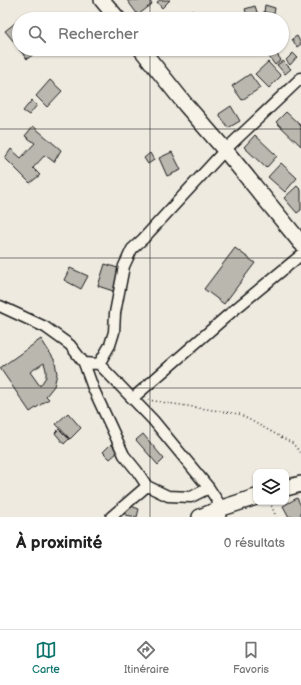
<!DOCTYPE html>
<html lang="fr">
<head>
<meta charset="utf-8">
<style>
  :root { --surface:#fff; --page:#f6f6f6; --text:#222; --muted:#767676; --line:#e0e0e0; --accent:#0f766e }
  body { margin:0; font-family:"Balsamiq Sans",sans-serif; background:var(--page); color:var(--text) }
  .controls { position:absolute; right:12px; bottom:12px; display:grid; overflow:hidden; border-radius:8px; box-shadow:0 1px 3px #0004 }
  .controls button { width:36px; height:36px; display:grid; place-items:center; padding:0; border:0; border-bottom:1px solid var(--line); background:var(--surface); color:var(--text); font:20px sans-serif }
  .list { margin:0; padding:0; list-style:none }
  h2 { display:flex; justify-content:space-between; align-items:center; height:52px; margin:0; padding:0 16px; font-size:17px }
  h2 small { font-size:13px; font-weight:400; color:var(--muted) }
  .icon { flex:none; width:22px; height:22px; fill:none; stroke:currentColor; stroke-width:2; stroke-linecap:round; stroke-linejoin:round }
  .map { position:relative; flex:none; width:301px; height:517px; overflow:hidden }
  .search { position:absolute; background:var(--surface); box-shadow:0 1px 3px #0004; left:12px; right:12px; top:12px; height:44px; display:flex; align-items:center; gap:10px; box-sizing:border-box; padding:0 14px; border-radius:22px; color:var(--muted); font-size:15px }
  .sheet { height:112px; background:var(--surface) }
  nav { display:flex; justify-content:space-around; align-items:center; box-sizing:border-box; height:56px; border-top:1px solid var(--line); background:var(--surface); font-size:11px; color:var(--muted) }
  nav a { display:grid; justify-items:center; gap:2px }
  nav .on { color:var(--accent) }
  .map>svg:first-child { display:block }
</style>
</head>
<body>
<div class="map">
<svg width="301" height="517" viewBox="0 0 301 517">
  <rect width="100%" height="100%" fill="#eeeae0"/>
  <filter id="ink" filterUnits="userSpaceOnUse"><feTurbulence type="fractalNoise" baseFrequency=".025" numOctaves="2"/><feDisplacementMap in="SourceGraphic" scale="8" xChannelSelector="R" yChannelSelector="G"/><feConvolveMatrix kernelMatrix="1 2 1 2 8 2 1 2 1" color-interpolation-filters="sRGB"/></filter>
  <g filter="url(#ink)">
    <path fill="#bab7af" stroke="#1c1c1c" fill-rule="evenodd" d="M 127,0 L 149,0 L 152,4 L 138,15 Z
      M 160,0 L 170,0 L 162,8 L 157,2 Z
      M 265,5 L 275,8 L 274,14 L 264,12 Z
      M 255,6 L 259,18 L 248,19 L 245,9 Z
      M 192,10 L 196,19 L 184,19 L 181,15 Z
      M 19,20 L 19,48 L 5,31 Z
      M 297,36 L 301,44 L 297,47 L 292,39 Z
      M 19,49 L 41,49 L 27,59 Z
      M 273,49 L 281,60 L 275,65 L 267,54 Z
      M 293,53 L 297,57 L 290,65 L 286,60 Z
      M 283,61 L 291,69 L 285,74 L 277,65 Z
      M 268,62 L 281,76 L 269,88 L 255,74 Z
      M 250,74 L 260,88 L 242,100 L 232,86 Z
      M 50,80 L 62,91 L 47,107 L 36,96 Z
      M 32,100 L 37,105 L 29,115 L 23,111 Z
      M 231,106 L 240,121 L 228,128 L 219,114 Z
      M 286,112 L 301,126 L 301,146 L 276,122 Z
      M 33,126 L 61,150 L 54,162 L 45,155 L 33,168 L 40,175 L 30,183 L 5,158 L 11,149 L 21,158 L 35,143 L 25,136 Z
      M 255,135 L 277,156 L 266,168 L 244,147 Z
      M 172,152 L 181,170 L 167,176 L 159,158 Z
      M 150,153 L 154,160 L 148,164 L 144,158 Z
      M 281,163 L 297,178 L 285,192 L 268,177 Z
      M 297,186 L 301,190 L 301,210 L 297,213 L 284,198 Z
      M 235,248 L 255,263 L 224,304 L 204,289 Z
      M 105,264 L 121,269 L 113,291 L 98,286 Z
      M 70,268 L 88,276 L 81,289 L 64,280 Z
      M 41,339 L 55,361 L 57,374 L 54,386 L 46,396 L 49,399 L 30,412 L 0,368 ZM 44,363 L 46,370 L 46,377 L 40,386 L 30,372 Z
      M 68,413 L 81,428 L 70,439 L 56,424 Z
      M 59,429 L 69,439 L 64,444 L 55,433 Z
      M 143,434 L 164,459 L 158,465 L 136,440 Z
      M 111,444 L 118,452 L 110,459 L 103,452 Z
      M 297,498 L 301,506 L 301,517 L 289,517 L 283,506 Z
      M 128,505 L 139,509 L 137,517 L 125,515 Z"/>
    <g fill="none" stroke-linecap="round" stroke-linejoin="round">
      <g stroke="#1c1c1c" stroke-width="13">
        <path id="street" d="M 0,306 L 45,327 L 70,345 L 84,363 L 99,364 L 153,420 L 209,488 L 222,508 L 220,517
          M 84,363 L 93,388 L 124,455 L 137,471 L 147,486 L 168,496 L 191,497 L 209,488
          M 99,364 L 110,345 L 114,332 L 115,313 L 124,266 L 132,249 L 143,239 L 225,150 L 301,78
          M 133,398 L 228,315 L 301,255
          M 111,517 L 147,486"/>
      </g>
      <g stroke="#1c1c1c" stroke-width="18">
        <path id="secondary" d="M 102,0 L 118,19
          M 141,49 L 185,104 L 225,150 L 301,243
          M 286,488 L 301,484
          M 200,517 L 222,508 L 256,497"/>
      </g>
      <path stroke="#1c1c1c" stroke-width="1.5" stroke-dasharray="1 3" stroke-linecap="butt" d="M 148,400 L 239,414 L 292,443 L 301,453
        M 270,502 L 276,517"/>
      <use href="#street" stroke="#f7f3e8" stroke-width="10"/>
      <use href="#secondary" stroke="#f7f3e8" stroke-width="15"/>
    </g>
  </g>
  <path fill="none" stroke="#1c1c1c" stroke-width="1" stroke-opacity="0.55" d="M 150,0 L 150,19M 150,49 L 150,517M 0,129 L 301,129M 0,258 L 301,258M 0,388 L 301,388"/>
</svg>
<div class="controls">
<button><svg class="icon" aria-label="layers" viewBox="0 0 24 24"><path d="M12 4l9 5-9 5-9-5zM3 14l9 5 9-5"/></svg></button>
</div>
<div class="search"><svg class="icon" aria-label="search" viewBox="0 0 24 24"><circle cx="10" cy="10" r="6"/><path d="M15 15l6 6"/></svg>Rechercher</div>
</div>
<section class="sheet">
<h2>À proximité<small>0 résultats</small></h2>
<ul class="list">
</ul>
</section>
<nav>
<a class="on"><svg class="icon" aria-label="map" viewBox="0 0 24 24"><path d="M3 6l6-2 6 2 6-2v14l-6 2-6-2-6 2zM9 4v14M15 6v14"/></svg>Carte</a>
<a><svg class="icon" aria-label="directions" viewBox="0 0 24 24"><path d="M12 3l9 9-9 9-9-9zM9 14v-3h6M13 9l2 2-2 2"/></svg>Itinéraire</a>
<a><svg class="icon" aria-label="saved" viewBox="0 0 24 24"><path d="M7 4h10v16l-5-4-5 4z"/></svg>Favoris</a>
</nav>
</body>
</html>
